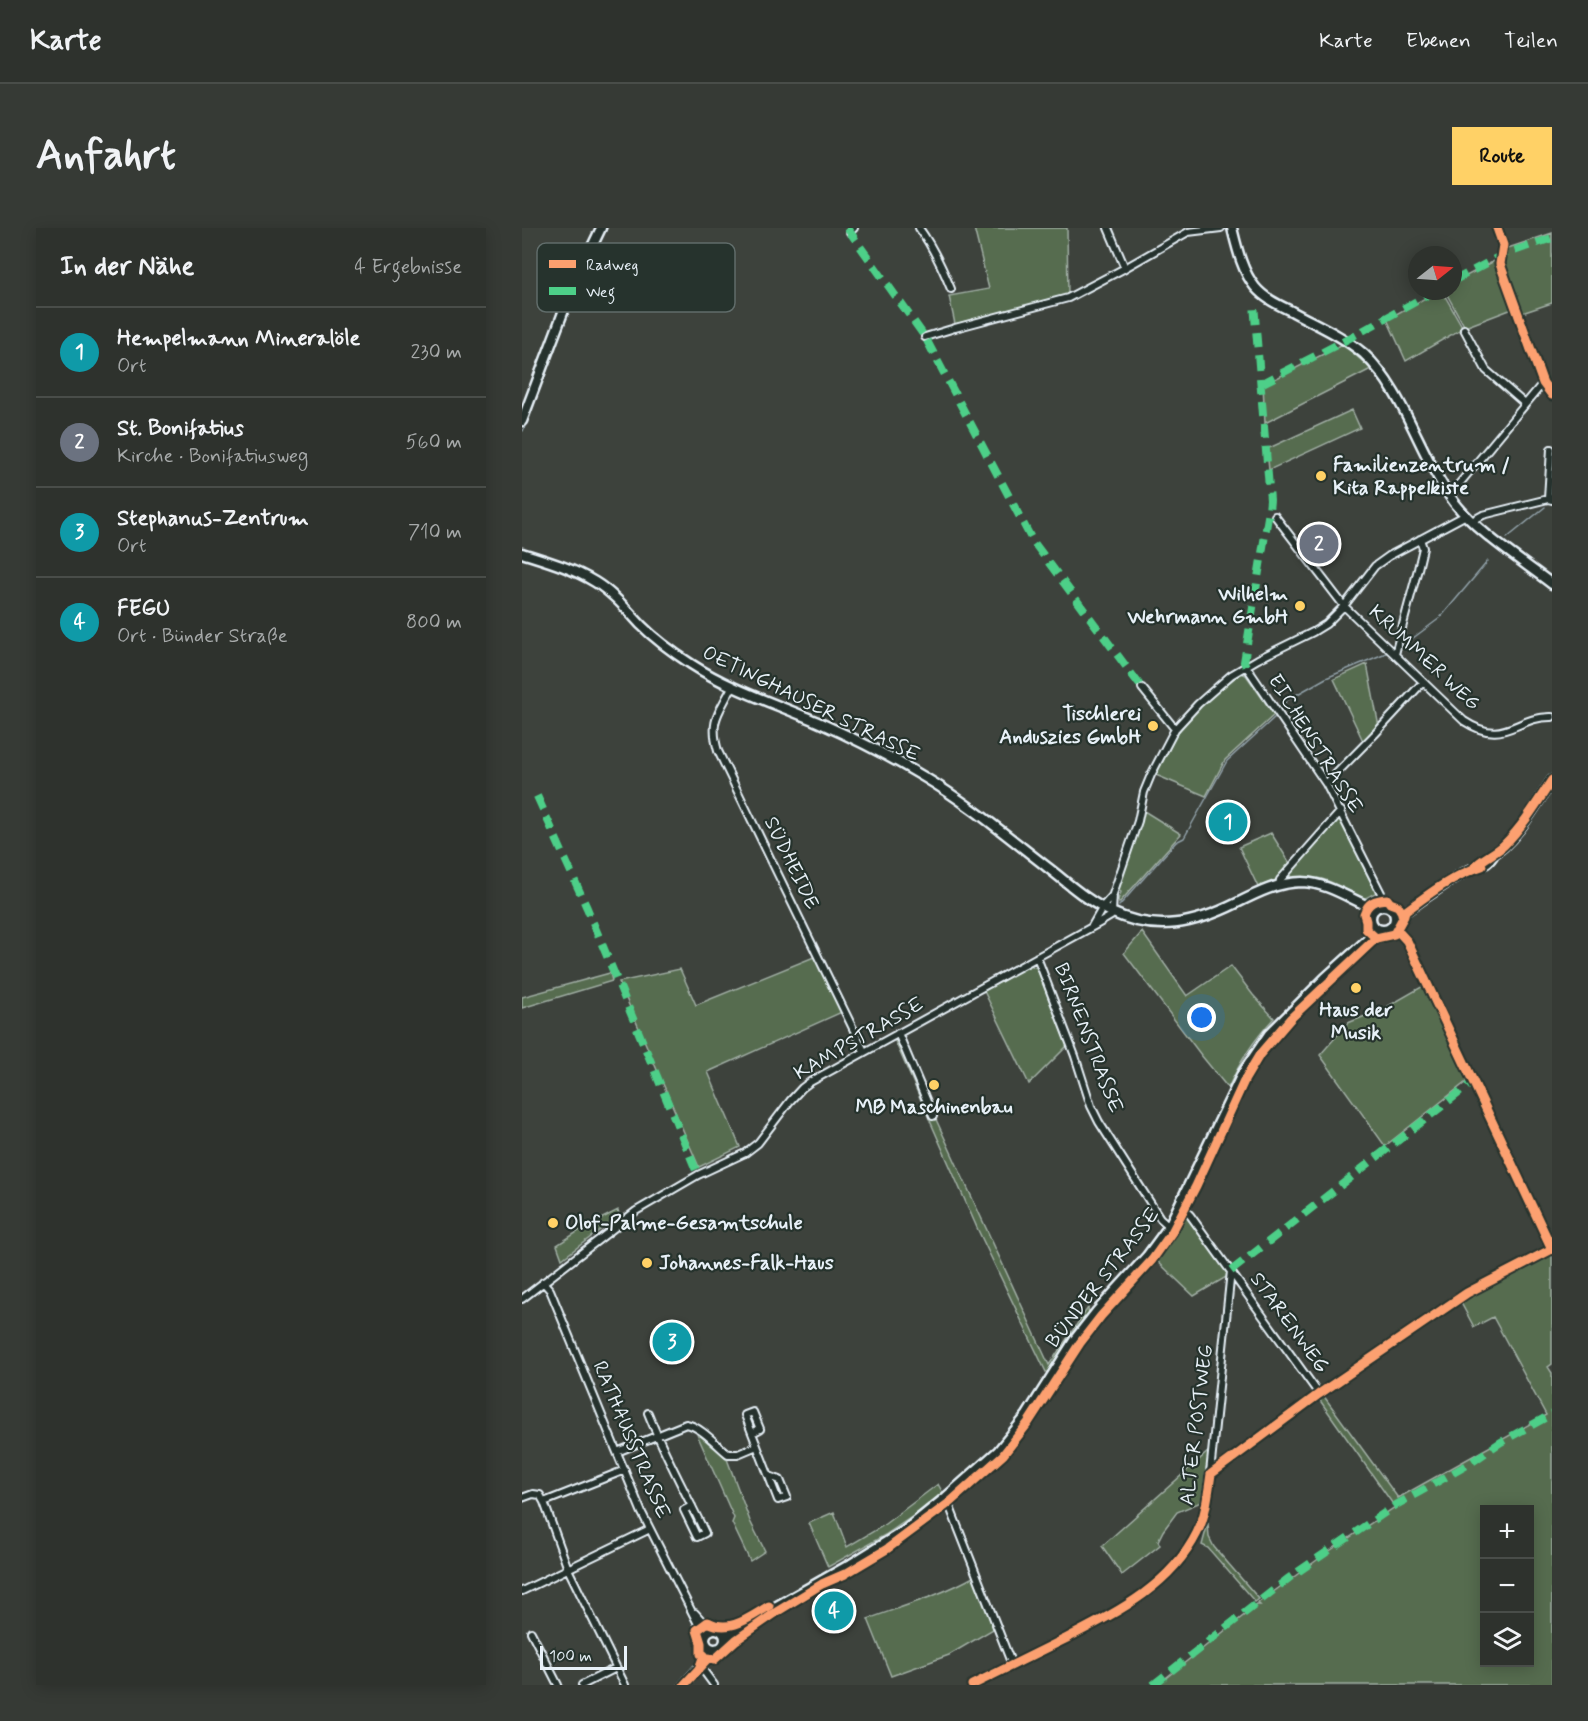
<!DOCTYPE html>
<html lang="de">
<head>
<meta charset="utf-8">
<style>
  :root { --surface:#2e322d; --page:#363a35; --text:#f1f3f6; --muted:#a7aaaa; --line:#494d49; --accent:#ffd166 }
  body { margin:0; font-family:Mynerve,sans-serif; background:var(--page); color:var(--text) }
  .controls { position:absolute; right:18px; bottom:18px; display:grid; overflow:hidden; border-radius:0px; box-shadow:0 3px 15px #0003 }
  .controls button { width:54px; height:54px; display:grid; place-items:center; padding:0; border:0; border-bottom:2px solid var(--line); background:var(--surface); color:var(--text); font:30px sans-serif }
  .compass { position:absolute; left:886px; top:18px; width:54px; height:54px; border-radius:50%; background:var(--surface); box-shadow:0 3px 15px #0003; rotate:73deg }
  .scale { position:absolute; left:18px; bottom:15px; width:87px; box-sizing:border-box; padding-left:6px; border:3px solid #e8f1f8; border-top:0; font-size:16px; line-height:21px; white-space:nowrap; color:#e8f1f8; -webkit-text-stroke:4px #26332d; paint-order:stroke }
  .you { position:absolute; left:680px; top:790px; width:21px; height:21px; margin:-15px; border:4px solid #fff; border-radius:50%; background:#1a73e8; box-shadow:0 0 0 9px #1a73e833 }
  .badge { display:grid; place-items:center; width:39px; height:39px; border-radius:50%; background:var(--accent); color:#fff; font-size:20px; font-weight:700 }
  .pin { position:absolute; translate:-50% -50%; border:3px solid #fff; box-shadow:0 2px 6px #0006 }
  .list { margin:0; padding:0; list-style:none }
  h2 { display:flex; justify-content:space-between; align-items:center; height:78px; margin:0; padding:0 24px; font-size:26px }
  h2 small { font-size:20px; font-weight:400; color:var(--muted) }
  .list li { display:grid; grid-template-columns:39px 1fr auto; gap:18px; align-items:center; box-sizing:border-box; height:90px; padding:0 24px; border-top:2px solid var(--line) }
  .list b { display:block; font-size:22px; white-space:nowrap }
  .list p { margin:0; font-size:20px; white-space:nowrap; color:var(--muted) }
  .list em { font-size:20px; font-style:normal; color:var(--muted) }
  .icon { flex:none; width:33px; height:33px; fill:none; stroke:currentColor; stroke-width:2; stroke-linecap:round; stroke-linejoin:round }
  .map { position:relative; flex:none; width:1030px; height:1457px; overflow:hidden; border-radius:0px }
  header { display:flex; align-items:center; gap:36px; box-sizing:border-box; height:84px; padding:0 30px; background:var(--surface); border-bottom:2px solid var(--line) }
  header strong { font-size:28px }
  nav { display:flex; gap:33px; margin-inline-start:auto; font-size:21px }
  .intro { display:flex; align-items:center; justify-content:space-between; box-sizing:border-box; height:144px; padding:0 36px }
  h1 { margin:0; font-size:42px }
  .button { padding:15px 27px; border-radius:0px; background:var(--accent); color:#111; font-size:21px; font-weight:700 }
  main { display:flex; gap:36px; padding:0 36px }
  aside { flex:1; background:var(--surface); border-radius:0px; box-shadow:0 3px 15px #0003 }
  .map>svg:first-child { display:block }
</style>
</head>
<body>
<header>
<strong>Karte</strong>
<nav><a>Karte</a><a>Ebenen</a><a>Teilen</a></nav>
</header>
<div class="intro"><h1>Anfahrt</h1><a class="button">Route</a></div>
<main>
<aside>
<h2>In der Nähe<small>4 Ergebnisse</small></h2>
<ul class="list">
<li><span class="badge" style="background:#0f9aa8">1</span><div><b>Hempelmann Mineralöle</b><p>Ort</p></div><em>230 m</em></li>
<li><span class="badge" style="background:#6b7280">2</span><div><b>St. Bonifatius</b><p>Kirche · Bonifatiusweg</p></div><em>560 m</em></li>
<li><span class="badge" style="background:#0f9aa8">3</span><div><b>Stephanus-Zentrum</b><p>Ort</p></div><em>710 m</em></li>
<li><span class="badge" style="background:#0f9aa8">4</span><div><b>FEGU</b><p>Ort · Bünder Straße</p></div><em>800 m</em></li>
</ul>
</aside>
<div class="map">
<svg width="1030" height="1457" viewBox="0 0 1030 1457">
  <rect width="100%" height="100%" fill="#3d423c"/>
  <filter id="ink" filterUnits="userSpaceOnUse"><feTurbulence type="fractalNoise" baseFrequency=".0167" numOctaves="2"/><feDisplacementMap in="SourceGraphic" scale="12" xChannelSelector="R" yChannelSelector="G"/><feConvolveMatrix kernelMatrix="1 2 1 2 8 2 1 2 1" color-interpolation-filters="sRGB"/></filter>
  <g filter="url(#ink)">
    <path fill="#576c50" stroke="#a0aea4" stroke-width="1.5" fill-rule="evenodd" d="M 452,0 L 545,0 L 546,67 L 433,96 L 427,68 L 467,61 Z
      M 1030,5 L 1030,75 L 1000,85 L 982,34 L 984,28 L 983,21 Z
      M 976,31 L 993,80 L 943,99 L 923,63 L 931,63 L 931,55 Z
      M 916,63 L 920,63 L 941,100 L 884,133 L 865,91 Z
      M 821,116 L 849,141 L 743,195 L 741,157 Z
      M 830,182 L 838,200 L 747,242 L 745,221 Z
      M 845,436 L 857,499 L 842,515 L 812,451 Z
      M 719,445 L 724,447 L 752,487 L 703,532 L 684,568 L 634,547 C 642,531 649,515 659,500 C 675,478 698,462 719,445 Z
      M 622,583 L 659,606 L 597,675 L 596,672 L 599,664 L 596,662 Z
      M 816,590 L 819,591 L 855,664 L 842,671 C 811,654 798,645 762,650 Z
      M 749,605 L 769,637 L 758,651 L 736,659 L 717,619 Z
      M 620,704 L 665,768 L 709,738 L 731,767 L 752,790 C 731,813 719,832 706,860 L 679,827 L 602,725 Z
      M 292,729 L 320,784 L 186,844 L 218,919 L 177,939 L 97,754 L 158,741 L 174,777 Z
      M 508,737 L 515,740 L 545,818 L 507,856 L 461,761 Z
      M 88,745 L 90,753 L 0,780 L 0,769 Z
      M 903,757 L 930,821 L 945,850 L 944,854 L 863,918 L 798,827 L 826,795 L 863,780 Z
      M 377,811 L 527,1137 L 566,1080 L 567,1085 L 525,1146 L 456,1002 L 373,813 Z
      M 96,982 L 97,986 L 95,989 L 40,1031 L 35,1017 L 63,999 Z
      M 663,986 L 703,1039 L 706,1048 L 672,1068 L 633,1031 Z
      M 1028,1026 L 1030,1029 L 1030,1136 L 1026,1139 L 1030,1145 L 1030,1457 L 635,1457 L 735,1377 L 738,1377 L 736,1375 L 806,1324 L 873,1279 L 797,1171 L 801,1167 L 876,1270 L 1024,1187 L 971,1089 L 952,1099 L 938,1073 ZM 963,1282 L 1008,1282 L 1008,1434 L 963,1434 Z
      M 174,1204 L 205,1231 L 228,1293 L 243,1323 L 228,1333 L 210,1295 L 212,1290 Z
      M 687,1223 L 679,1274 L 655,1284 L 641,1303 L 636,1313 L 638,1317 L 600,1347 L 580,1318 Z
      M 416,1256 L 422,1267 L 363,1307 L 306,1339 L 287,1295 L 312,1284 L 325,1319 L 359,1299 Z
      M 686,1295 L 687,1309 L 692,1319 L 737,1371 L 733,1374 L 686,1320 L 680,1317 Z
      M 453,1348 L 473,1400 L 427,1427 L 369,1448 L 346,1391 C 381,1378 420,1367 453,1348 Z"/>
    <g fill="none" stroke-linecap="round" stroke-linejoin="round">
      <path stroke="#91a1a9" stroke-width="1.5" d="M 21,153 C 40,101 59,49 85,0
        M 1,203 L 19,158
        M 985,310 L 1023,279
        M 879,419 L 918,390 L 966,333
        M 758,482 L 765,472 L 804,450 L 864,425
        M 597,678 L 654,614 L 662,610 L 705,533 L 753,489"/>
      <g stroke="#e8f1f8" stroke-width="10">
        <path id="street" d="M 397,0 C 411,19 420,39 429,61
          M 586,0 L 603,40
          M 328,4 L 332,0
          M 995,81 L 1021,155 L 1030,167
          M 942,101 L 964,142 L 1003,176
          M 403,109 L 433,100 L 546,70 L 603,40 L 666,4 L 699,0
          M 1029,221 L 1026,271 L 1030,272
          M 928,267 L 1021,155
          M 753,288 L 822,378 L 942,493 C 983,520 993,488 1030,489
          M 950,293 L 961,287 L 1030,270
          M 873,426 L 896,341 L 901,320 L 898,311
          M 724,438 L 804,556 L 859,665 L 861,671 L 860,678
          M 210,459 C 197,485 187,492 196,523 L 342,823
          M 620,460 L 653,501
          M 804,556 L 853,506 L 901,454
          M 757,658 L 758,652 L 819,583
          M 570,698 L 582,677 L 591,667
          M 870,699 L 881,707 L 885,713 L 1030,1021
          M 515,729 L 553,828 L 569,878 L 577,894 L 638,990 L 647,998
          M 376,805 L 411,888
          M 658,977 L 668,987 L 797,1166
          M 21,1054 L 28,1062 L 120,1285 L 176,1396 L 184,1407
          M 0,1071 L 114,983 L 176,947 L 223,925 L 236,915 L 268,873 L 280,860 L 288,854 L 579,694 L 589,688 L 590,685 L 591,666 L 616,593 L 622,564 L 629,547 L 653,501 L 676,476 L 709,447 L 736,431 L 791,404 L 804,396 L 822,378 L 853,338 L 867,328 L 944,287
          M 126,1185 C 142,1226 164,1265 183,1305 L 175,1309 L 162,1282 L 170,1278
          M 230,1205 L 238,1201 L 231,1184 L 223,1187 L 256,1272 L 265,1269 L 258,1252 L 247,1248
          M 95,1224 L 164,1196 C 178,1198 195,1217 206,1226 L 216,1226 L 235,1218
          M 424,1269 L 490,1437
          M 0,1270 L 11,1266 L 18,1267 L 22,1274 L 46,1341 L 103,1457
          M 22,1274 L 103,1242
          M 0,1363 L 128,1301
          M 173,1385 L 189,1403
          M 9,1404 L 36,1457
          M 178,1438 L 192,1457
          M 60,1457 L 94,1440
          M 450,1457 C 480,1442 511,1427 541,1412 C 584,1390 632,1369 661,1328 C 676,1309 682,1288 686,1264 L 709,1043"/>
      </g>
      <g stroke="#e8f1f8" stroke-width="13">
        <path id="secondary" d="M 710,0 C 715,20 720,43 733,59 C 743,71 757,77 771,84 C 795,97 821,108 842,126 C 883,164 898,229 932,274 C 956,305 999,332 1030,356
          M 0,193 L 51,58 L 79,0
          M 0,325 C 25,333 50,340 73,354 C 91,365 105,382 119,397 C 134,412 152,425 169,436 C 209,462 255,476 298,495 C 334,511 369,529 402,549 C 446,575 485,608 525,639 C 546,655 565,673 589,684 C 634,705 673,696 715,675 C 735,665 757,654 780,654 C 807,655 829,672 853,681
          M 968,628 C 992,616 1015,575 1030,552
          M849 690a12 12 0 1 1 24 0a12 12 0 1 1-24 0Z
          M 873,690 C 899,675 922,653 950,641 C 960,637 966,637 972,626
          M183 1411a10 10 0 1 1 20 0a10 10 0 1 1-20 0Z
          M 203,1411 L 225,1395 L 329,1336 L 382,1303 L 424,1269 L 476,1223 L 505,1187 L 553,1111 L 575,1083 L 625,1028 L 647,998 L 720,846 L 747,806 L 803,750 L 856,702
          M 162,1457 L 194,1421"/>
      </g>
      <use href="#street" stroke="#26332d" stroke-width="6"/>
      <use href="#secondary" stroke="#26332d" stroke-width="8"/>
      <path stroke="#4dcf88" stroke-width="8" stroke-dasharray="15 8" stroke-linecap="butt" d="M 325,0 L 403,109 L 510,312 L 620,460
        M 931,53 L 980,27 L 1030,10
        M 739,156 L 824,112 L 913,63
        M 724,438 L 722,434 L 747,283 L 748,272 L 732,76
        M 15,568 L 65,680 L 176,947
        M 709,1043 L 951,854
        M 631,1457 L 767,1350 L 796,1330 L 874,1277 L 947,1236 L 979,1214 L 1030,1186"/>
      <g stroke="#26332d" stroke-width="13">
        <path id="cycleway" d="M 975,0 L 981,17 L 978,36 L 1021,155 L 1030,167
          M 952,640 C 960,630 973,626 982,617 C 1001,598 1015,575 1030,552
          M 865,671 L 868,675 L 876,678 L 882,688 L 872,706 L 854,710 L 844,701 L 844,693 L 842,686 C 846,674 853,672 865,671 Z
          M 880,686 C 904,668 931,647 960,638
          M 875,702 L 885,713 L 1030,1021
          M 178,1438 L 182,1427 L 179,1426 L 179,1415 L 175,1402 L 186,1394 C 208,1406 228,1389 247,1378
          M 162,1457 L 187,1430 L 192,1432 L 214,1412 L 256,1383 L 300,1356 L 323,1346 L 365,1321 L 427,1275 L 481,1227 L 506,1195 L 558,1115 L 579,1088 L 630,1032 L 650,1004 L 674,958 L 723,851 L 738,826 L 769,790 L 854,710
          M 450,1457 C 480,1442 511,1427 541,1412 C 593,1385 648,1359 675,1305 C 684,1287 686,1266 689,1246 L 797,1166 L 945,1065 L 1030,1021"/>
      </g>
      <use href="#cycleway" stroke="#fca06f" stroke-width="9"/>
    </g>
  </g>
  <g fill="#ffd166" stroke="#26332d" stroke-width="2">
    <circle cx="799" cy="248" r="6"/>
    <circle cx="778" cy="378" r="6"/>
    <circle cx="631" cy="498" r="6"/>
    <circle cx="834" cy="760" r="6"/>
    <circle cx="412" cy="857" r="6"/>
    <circle cx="31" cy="995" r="6"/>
    <circle cx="125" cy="1035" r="6"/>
  </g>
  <g text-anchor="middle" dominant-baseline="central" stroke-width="4.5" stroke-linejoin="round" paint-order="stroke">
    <g font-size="20" font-weight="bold" fill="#e8f1f8" stroke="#26332d" text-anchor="start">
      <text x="811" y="237">Familienzentrum /<tspan x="811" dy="23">Kita Rappelkiste</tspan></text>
      <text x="766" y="366" text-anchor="end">Wilhelm<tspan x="766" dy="23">Wehrmann GmbH</tspan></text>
      <text x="619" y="486" text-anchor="end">Tischlerei<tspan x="619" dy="23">Anduszies GmbH</tspan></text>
      <text x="834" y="782" text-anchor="middle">Haus der<tspan x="834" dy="23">Musik</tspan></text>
      <text x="412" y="879" text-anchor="middle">MB Maschinenbau</text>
      <text x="43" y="995">Olof-Palme-Gesamtschule</text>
      <text x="137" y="1035">Johannes-Falk-Haus</text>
    </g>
    <g font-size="20" fill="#e8f1f8" stroke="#26332d">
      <text transform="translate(902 430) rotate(43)">KRUMMER WEG</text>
      <text transform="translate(289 476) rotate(26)">OETINGHAUSER STRASSE</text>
      <text transform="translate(793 516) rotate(58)">EICHENSTRASSE</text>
      <text transform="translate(269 635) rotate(64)">SÜDHEIDE</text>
      <text transform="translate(566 810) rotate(69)">BIRNENSTRASSE</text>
      <text transform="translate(337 811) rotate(-30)">KAMPSTRASSE</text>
      <text transform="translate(581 1050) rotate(-52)">BÜNDER STRASSE</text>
      <text transform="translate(767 1095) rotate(54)">STARENWEG</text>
      <text transform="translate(675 1197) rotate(-83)">ALTER POSTWEG</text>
      <text transform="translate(109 1212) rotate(67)">RATHAUSSTRASSE</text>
    </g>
  </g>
  <rect x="15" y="15" width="198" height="69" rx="9" fill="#26332d" stroke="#606c6a" stroke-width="1.5"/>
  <rect x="27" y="32" width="27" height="8" fill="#fca06f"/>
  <rect x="27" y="59" width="27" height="8" fill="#4dcf88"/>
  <g font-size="16" fill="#e8f1f8">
    <text x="64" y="42">Radweg</text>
    <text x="64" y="69">Weg</text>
  </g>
</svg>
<div class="controls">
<button>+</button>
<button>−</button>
<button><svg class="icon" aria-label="layers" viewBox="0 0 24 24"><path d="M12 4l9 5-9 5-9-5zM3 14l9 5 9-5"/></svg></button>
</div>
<svg class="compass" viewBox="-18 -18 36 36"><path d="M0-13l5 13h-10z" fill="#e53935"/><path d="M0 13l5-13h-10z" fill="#a7aaaa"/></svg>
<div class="scale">100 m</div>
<div class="you"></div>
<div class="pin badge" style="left:706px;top:594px;background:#0f9aa8">1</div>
<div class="pin badge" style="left:797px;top:316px;background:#6b7280">2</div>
<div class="pin badge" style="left:150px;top:1114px;background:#0f9aa8">3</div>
<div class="pin badge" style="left:312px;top:1383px;background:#0f9aa8">4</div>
</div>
</main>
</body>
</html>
